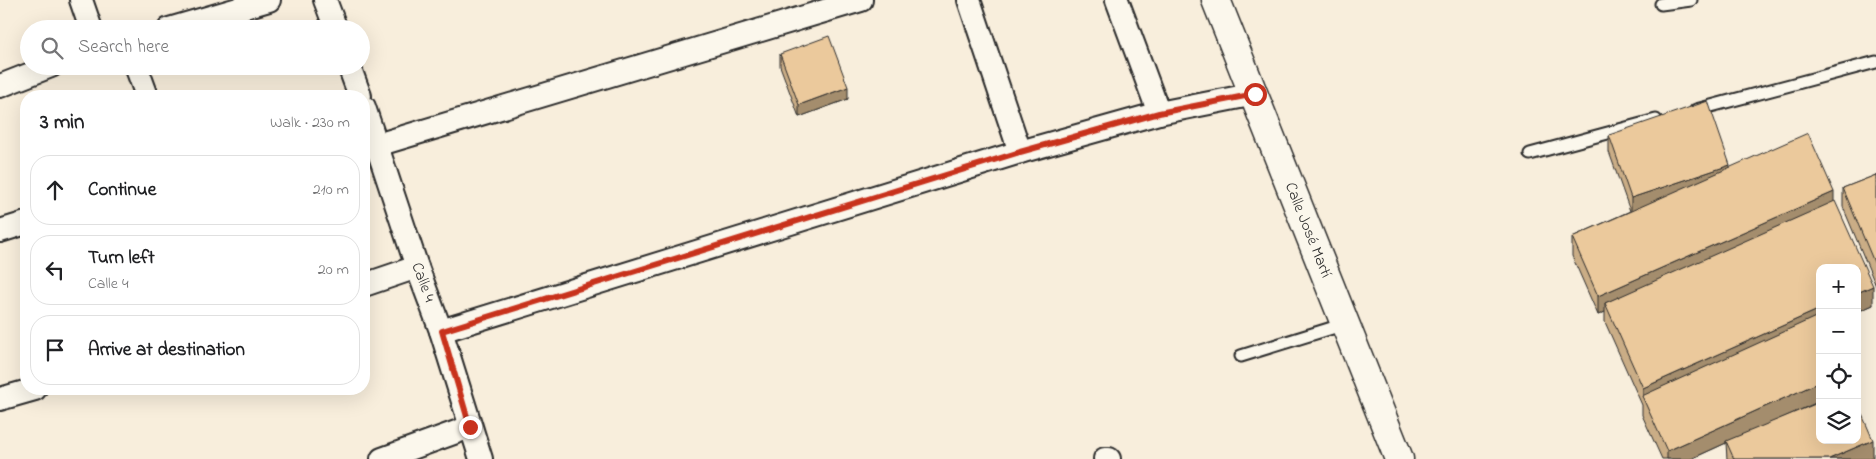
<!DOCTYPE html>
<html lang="en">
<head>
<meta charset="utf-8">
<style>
  :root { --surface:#fff; --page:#f6f6f6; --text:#202124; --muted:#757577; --line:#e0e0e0 }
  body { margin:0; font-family:"Indie Flower",sans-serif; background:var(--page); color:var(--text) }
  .controls { position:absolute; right:15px; bottom:15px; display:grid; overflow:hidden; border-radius:10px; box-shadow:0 5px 20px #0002 }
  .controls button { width:45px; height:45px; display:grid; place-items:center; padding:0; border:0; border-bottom:1px solid var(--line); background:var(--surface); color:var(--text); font:25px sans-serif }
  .stop { position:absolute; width:15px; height:15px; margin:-11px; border:4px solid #c8321e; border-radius:50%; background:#fff }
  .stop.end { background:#c8321e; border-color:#fff; box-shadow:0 1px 5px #0008 }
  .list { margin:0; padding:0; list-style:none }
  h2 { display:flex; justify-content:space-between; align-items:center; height:65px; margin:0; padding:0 20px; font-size:21px }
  h2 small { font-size:16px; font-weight:400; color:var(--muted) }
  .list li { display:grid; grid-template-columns:32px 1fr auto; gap:15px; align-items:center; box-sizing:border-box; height:70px; margin:0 10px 10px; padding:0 10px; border:1px solid var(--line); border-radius:20px }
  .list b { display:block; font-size:19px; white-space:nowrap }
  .list p { margin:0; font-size:16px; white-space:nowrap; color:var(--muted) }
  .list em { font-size:16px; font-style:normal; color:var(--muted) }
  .icon { flex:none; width:28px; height:28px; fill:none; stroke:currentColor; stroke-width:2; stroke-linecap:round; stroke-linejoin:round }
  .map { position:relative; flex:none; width:1876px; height:459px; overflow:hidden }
  .search { position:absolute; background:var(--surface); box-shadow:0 5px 20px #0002; left:20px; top:20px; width:350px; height:55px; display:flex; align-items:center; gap:12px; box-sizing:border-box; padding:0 18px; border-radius:28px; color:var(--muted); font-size:19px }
  .panel { position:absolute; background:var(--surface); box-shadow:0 5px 20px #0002; left:20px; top:90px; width:350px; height:305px; border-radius:20px }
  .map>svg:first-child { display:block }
</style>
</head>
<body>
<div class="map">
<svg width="1876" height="459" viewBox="0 0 1876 459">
  <rect width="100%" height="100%" fill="#f8eedc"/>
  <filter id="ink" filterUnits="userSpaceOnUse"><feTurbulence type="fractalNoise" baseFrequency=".02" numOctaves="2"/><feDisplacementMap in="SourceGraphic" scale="10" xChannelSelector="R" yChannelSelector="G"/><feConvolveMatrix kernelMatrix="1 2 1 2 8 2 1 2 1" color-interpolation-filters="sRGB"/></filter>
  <g filter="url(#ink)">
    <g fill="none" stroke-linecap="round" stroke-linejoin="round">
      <g stroke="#2b2b2b" stroke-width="15">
        <path id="service" d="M 1661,4 L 1691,0
          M 1696,110 L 1876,62
          M 1530,154 L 1656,120
          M 1241,356 L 1345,324"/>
      </g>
      <g stroke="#2b2b2b" stroke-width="26">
        <g id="minor">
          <path d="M 81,0 L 91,29"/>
          <path d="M 325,0 L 336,29"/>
          <path d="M 969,0 L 1020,152"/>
          <path d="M 1117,0 L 1159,113"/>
          <path d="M 169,29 L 269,0"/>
          <path d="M 136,66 L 147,96"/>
          <path d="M 349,66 L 360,96"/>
          <path d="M 0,86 L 51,66"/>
          <path id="s1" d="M 364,107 L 417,267 L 441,331 L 481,459"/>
          <path d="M 377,145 L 861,0"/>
          <path d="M 0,231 L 26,223"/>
          <path d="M 364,285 L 417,267"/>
          <path d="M 441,331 L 1020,152 L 1159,113 L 1255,94"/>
          <path d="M 0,399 L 35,389"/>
          <path d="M 382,459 L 470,427"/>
          <path d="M 1105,459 L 1109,459"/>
        </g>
      </g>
      <g stroke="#2b2b2b" stroke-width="31">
        <g id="secondary">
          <path id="s2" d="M 1216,0 L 1399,459"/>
        </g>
      </g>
      <use href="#service" stroke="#fbf7ec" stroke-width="11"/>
      <use href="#minor" stroke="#fbf7ec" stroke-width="22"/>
      <use href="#secondary" stroke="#fbf7ec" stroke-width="28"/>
    </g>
    <path fill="#caad86" stroke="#2b2b2b" d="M 780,54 L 848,99 L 799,117 L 780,66 Z
      M 1609,135 L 1730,167 L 1834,201 L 1873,305 L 1857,312 L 1857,268 L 1820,268 L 1780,419 L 1873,457 L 1868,459 L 1727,459 L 1726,443 L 1691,459 L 1662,459 L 1642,415 L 1642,405 L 1605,322 L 1605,312 L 1598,315 L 1572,256 L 1572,237 L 1630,211 L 1609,152 Z
      M 1876,175 L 1876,286 L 1843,207 L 1843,188 Z"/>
    <path fill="#a48d6d" stroke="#2b2b2b" d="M 848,87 L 848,99 L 799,117 L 799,105 Z
      M 1730,165 L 1730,181 L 1631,215 L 1631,198 Z
      M 1834,192 L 1834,211 L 1605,303 L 1605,312 L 1598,315 L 1598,296 Z
      M 1873,286 L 1873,305 L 1857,312 L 1857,293 Z
      M 1820,309 L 1820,328 L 1643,398 L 1643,388 Z
      M 1820,382 L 1820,401 L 1727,443 L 1726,441 L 1726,443 L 1691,459 L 1667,459 L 1667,451 Z
      M 1873,440 L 1873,457 L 1868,459 L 1829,459 Z"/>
    <path fill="#ebc99c" stroke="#2b2b2b" d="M 829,36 L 848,87 L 799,105 L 780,54 Z
      M 1708,101 L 1730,165 L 1631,198 L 1609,135 Z
      M 1808,133 L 1834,192 L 1598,296 L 1572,237 Z
      M 1876,175 L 1876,267 L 1843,188 Z
      M 1835,201 L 1873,286 L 1857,293 L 1857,268 L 1820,268 L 1820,309 L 1643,388 L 1605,303 Z
      M 1820,315 L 1820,382 L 1667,451 L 1642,396 Z
      M 1820,402 L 1820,440 L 1857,440 L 1857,403 L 1873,440 L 1829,459 L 1734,459 L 1726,441 Z"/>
  </g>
  <g fill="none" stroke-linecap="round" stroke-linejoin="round" filter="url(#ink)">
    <path stroke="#c8321e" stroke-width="6" d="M 470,427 L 442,331 L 1020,152 L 1159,113 L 1255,94"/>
  </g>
  <g text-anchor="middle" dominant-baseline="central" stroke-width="4" stroke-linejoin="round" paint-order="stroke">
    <g font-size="16" fill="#2b2b2b" stroke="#fbf7ec">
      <text stroke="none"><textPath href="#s2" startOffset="248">Calle José Martí</textPath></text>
      <text stroke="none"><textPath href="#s1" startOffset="185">Calle 4</textPath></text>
    </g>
  </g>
</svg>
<div class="controls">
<button>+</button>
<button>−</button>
<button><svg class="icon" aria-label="locate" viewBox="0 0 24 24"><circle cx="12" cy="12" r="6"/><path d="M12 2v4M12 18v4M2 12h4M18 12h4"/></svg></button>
<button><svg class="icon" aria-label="layers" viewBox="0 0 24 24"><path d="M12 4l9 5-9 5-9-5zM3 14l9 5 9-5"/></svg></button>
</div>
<div class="stop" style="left:1255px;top:94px"></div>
<div class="stop end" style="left:470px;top:427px"></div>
<div class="search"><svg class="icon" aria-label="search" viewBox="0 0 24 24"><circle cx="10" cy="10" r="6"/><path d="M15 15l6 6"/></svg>Search here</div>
<section class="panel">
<h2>3 min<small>Walk · 230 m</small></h2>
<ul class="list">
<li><svg class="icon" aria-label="ahead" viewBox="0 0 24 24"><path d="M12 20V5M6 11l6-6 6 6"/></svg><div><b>Continue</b></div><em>210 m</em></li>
<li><svg class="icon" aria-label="left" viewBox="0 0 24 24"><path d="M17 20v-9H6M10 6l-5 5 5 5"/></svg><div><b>Turn left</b><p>Calle 4</p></div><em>20 m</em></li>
<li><svg class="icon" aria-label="arrive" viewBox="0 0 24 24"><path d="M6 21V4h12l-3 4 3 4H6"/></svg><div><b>Arrive at destination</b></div></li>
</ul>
</section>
</div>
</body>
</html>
